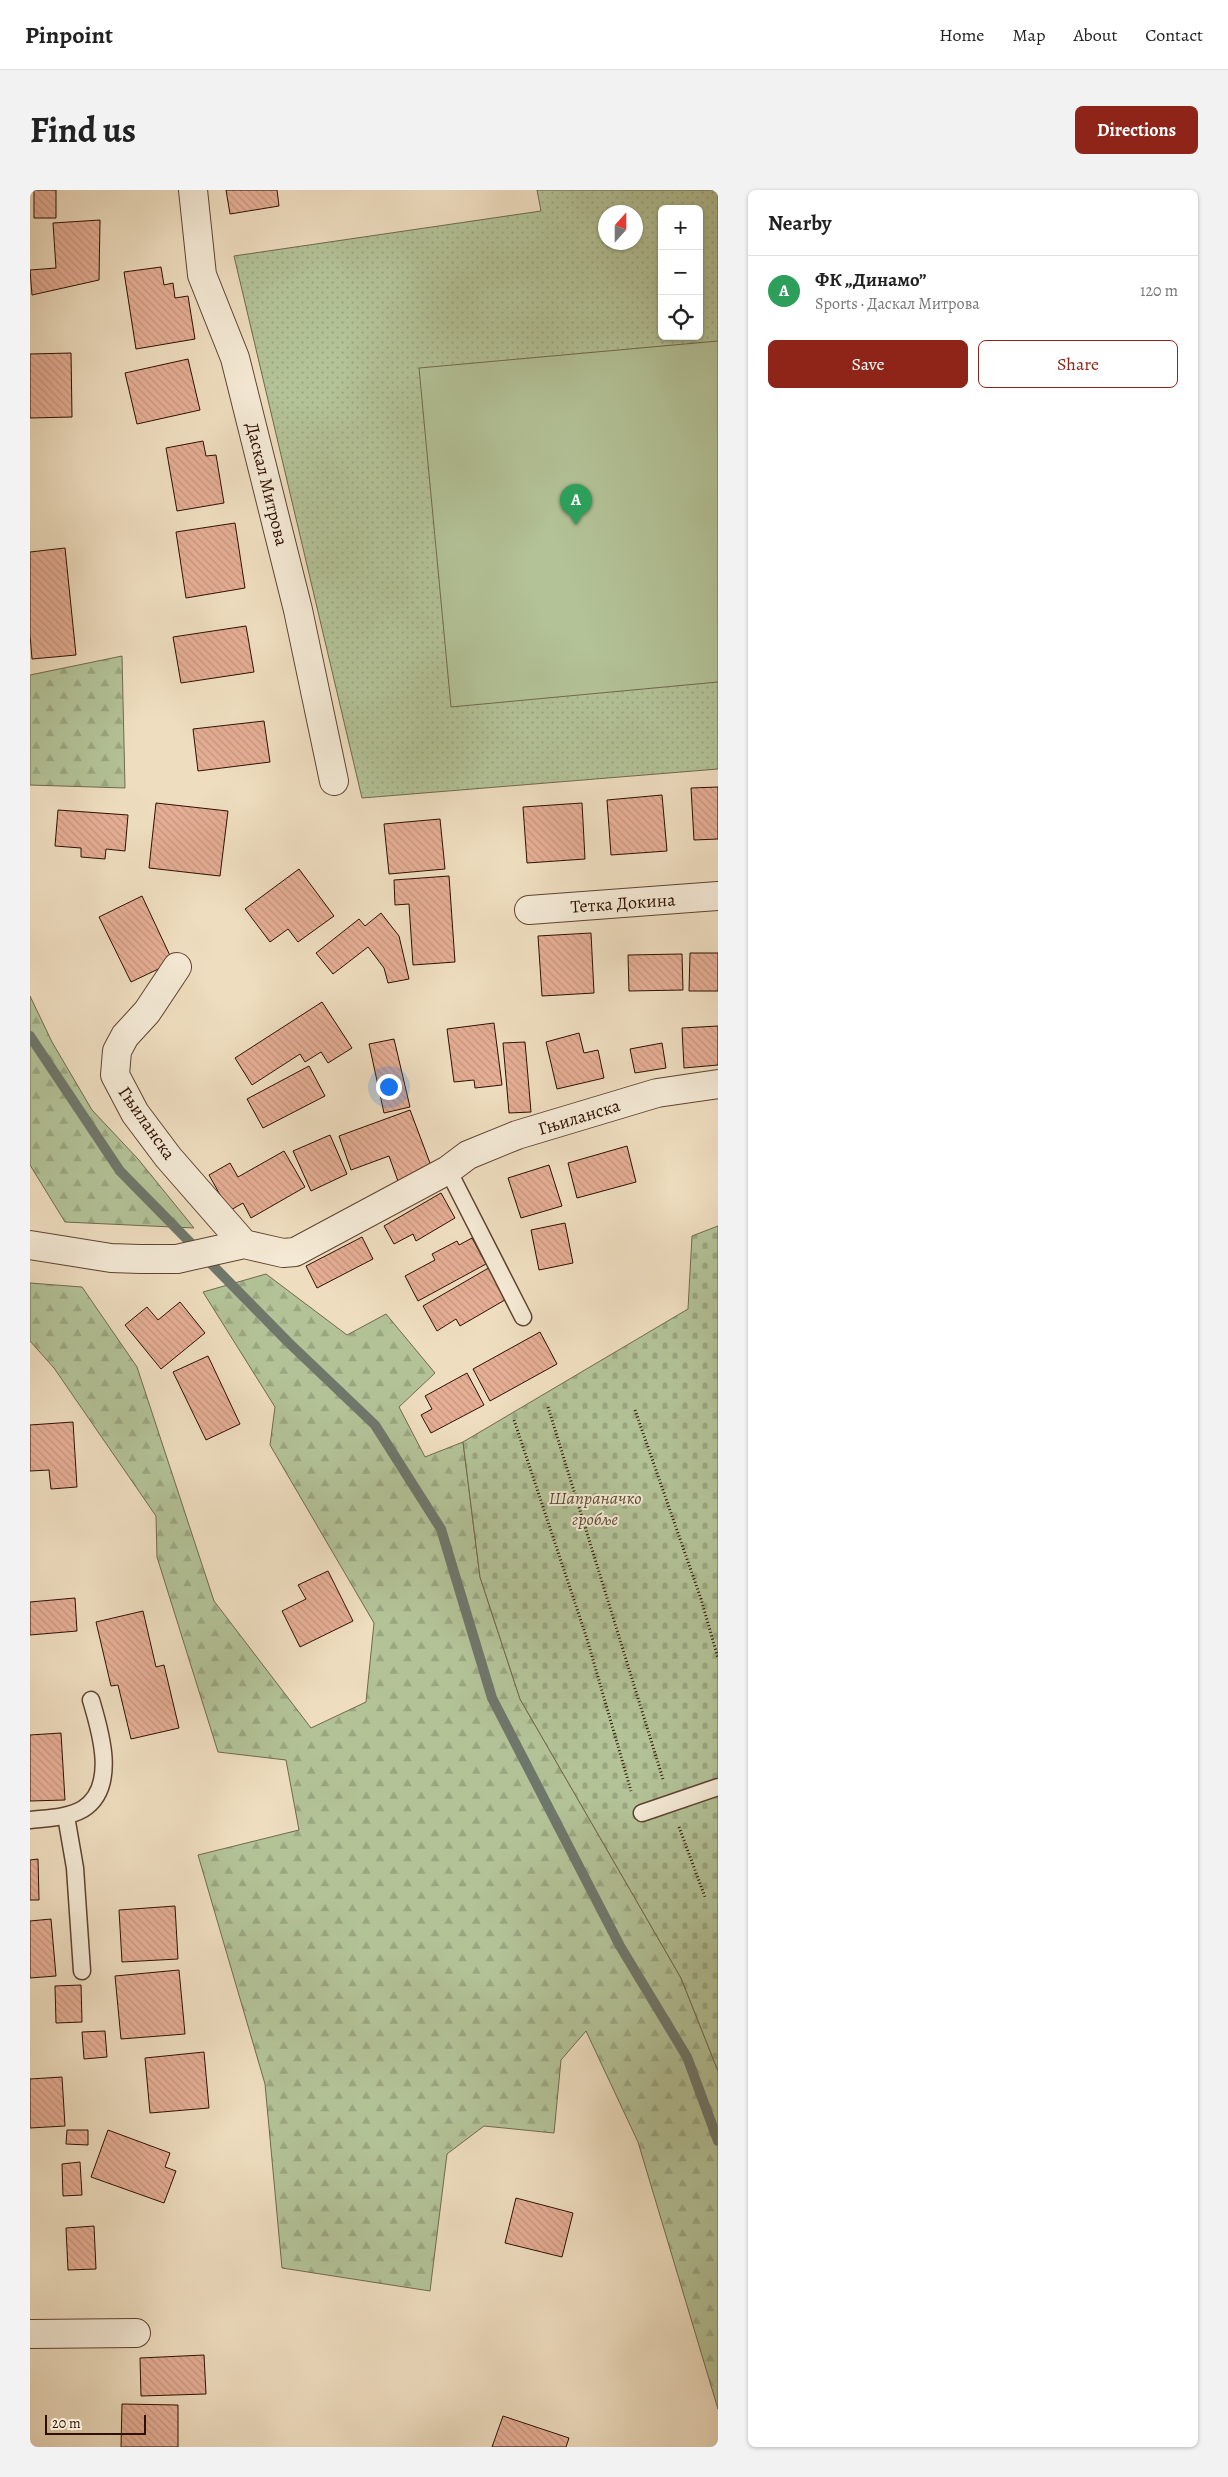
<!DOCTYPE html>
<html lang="en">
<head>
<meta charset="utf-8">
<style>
  :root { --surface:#fff; --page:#f2f2f2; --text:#222; --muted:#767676; --line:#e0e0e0; --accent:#8f2418 }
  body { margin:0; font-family:Alegreya,serif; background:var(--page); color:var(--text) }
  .controls { position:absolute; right:15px; top:15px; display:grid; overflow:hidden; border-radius:8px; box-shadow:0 1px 4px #0004 }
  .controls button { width:45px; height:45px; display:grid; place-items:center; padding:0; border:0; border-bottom:1px solid var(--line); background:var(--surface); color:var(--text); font:25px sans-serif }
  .compass { position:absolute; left:568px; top:15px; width:45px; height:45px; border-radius:50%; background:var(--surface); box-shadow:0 1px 4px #0004; rotate:21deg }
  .scale { position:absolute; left:15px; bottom:12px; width:101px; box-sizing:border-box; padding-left:5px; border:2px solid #2f1000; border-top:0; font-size:14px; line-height:18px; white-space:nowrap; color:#2f1000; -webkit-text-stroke:4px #f4e9d5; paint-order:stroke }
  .you { position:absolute; left:358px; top:896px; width:18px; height:18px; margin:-12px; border:4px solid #fff; border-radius:50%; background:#1a73e8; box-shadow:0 0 0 8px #1a73e833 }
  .badge { display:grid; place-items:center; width:32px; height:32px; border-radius:50%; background:var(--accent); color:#fff; font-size:16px; font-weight:700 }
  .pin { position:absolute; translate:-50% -41px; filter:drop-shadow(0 1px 2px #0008) }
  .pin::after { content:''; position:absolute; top:26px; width:18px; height:15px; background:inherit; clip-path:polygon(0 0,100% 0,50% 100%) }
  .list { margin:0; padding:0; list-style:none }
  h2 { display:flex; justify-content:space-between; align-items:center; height:65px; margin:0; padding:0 20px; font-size:21px }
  h2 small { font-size:16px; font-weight:400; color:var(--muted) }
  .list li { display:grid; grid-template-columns:32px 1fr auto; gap:15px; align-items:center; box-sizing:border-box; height:70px; padding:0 20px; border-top:1px solid var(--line) }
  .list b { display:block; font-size:19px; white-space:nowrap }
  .list p { margin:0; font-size:16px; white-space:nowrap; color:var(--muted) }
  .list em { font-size:16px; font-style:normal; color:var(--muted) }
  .actions { display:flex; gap:10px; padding:15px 20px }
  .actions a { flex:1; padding:11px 0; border:1px solid var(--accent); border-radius:8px; text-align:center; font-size:18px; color:var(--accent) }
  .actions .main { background:var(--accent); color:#fff }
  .icon { flex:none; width:28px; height:28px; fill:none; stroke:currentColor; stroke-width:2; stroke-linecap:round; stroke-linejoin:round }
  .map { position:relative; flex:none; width:688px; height:2257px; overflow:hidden; border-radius:8px }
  header { display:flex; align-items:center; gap:30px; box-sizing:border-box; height:70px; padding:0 25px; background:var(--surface); border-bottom:1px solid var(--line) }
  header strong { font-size:24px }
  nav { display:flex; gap:28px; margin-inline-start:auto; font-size:18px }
  .intro { display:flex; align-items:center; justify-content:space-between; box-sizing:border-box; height:120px; padding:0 30px }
  h1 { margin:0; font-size:35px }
  .button { padding:12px 22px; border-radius:8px; background:var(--accent); color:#fff; font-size:18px; font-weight:700 }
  main { display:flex; gap:30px; padding:0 30px }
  aside { flex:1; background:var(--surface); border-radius:8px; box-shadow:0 1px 4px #0004 }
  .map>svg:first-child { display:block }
</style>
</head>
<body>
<header>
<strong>Pinpoint</strong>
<nav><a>Home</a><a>Map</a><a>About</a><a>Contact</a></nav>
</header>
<div class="intro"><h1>Find us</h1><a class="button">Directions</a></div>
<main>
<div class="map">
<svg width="688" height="2257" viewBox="0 0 688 2257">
  <defs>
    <pattern id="forest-firs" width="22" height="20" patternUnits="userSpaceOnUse" patternTransform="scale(1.25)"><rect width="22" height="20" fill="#b3c297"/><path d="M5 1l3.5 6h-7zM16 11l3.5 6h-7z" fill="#9aa680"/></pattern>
    <pattern id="cemetery-stones" width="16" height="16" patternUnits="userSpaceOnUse" patternTransform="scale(1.25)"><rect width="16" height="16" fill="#b3c297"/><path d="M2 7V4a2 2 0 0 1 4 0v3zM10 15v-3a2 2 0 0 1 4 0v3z" fill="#9aa680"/></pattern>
    <pattern id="park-dots" width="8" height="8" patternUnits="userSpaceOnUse" patternTransform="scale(1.25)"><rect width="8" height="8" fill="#b3c297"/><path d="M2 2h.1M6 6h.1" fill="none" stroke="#9aa680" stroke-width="1.8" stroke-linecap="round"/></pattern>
    <pattern id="building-back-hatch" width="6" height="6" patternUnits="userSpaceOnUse" patternTransform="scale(1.25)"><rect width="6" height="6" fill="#e5ae95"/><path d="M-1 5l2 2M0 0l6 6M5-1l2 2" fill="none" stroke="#c5957f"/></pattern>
  </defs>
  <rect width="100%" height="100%" fill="#eeddbf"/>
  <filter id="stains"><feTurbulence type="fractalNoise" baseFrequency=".004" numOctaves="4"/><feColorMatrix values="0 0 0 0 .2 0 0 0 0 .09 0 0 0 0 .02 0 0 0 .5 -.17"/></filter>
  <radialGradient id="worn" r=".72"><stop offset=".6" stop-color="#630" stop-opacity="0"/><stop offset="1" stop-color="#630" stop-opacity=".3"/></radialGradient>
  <path fill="url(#forest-firs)" stroke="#71694c" d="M 92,466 L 95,598 L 0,595 L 0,485 Z
    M 0,806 L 22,852 L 62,920 L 108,969 L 164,1038 L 35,1032 L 0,975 Z
    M 236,1084 L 317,1145 L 356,1124 L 405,1183 L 369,1217 L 395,1267 L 433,1252 L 450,1387 L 490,1509 L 651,1788 L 688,1881 L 688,2219 L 608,1952 L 556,1841 L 531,1870 L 524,1943 L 454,1936 L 417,1964 L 400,2101 L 252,2078 L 235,1894 L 168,1665 L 269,1640 L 256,1570 L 188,1562 L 127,1367 L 126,1326 L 24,1178 L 0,1151 L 0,1093 L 52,1097 L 107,1177 L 184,1411 L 281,1538 L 336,1512 L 344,1433 L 240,1255 L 245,1217 L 173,1102 Z"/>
  <path fill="url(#cemetery-stones)" stroke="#71694c" d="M 688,1036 L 688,1881 L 651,1788 L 490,1509 L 450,1387 L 433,1252 L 658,1119 L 662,1046 Z"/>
  <path fill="url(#park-dots)" stroke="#71694c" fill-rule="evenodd" d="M 507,0 L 688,0 L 688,579 L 332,608 L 204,66 L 511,21 ZM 632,19 L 669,19 L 669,146 L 632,146 ZM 576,22 L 606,22 L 606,52 L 576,52 Z"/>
  <path fill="#b3c297" stroke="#71694c" d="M 688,151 L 688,492 L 421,517 L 389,178 Z"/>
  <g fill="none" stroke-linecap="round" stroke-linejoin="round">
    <path stroke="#6f776b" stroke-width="10" d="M 0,846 L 90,981 L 258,1152 L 345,1235 L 411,1339 L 462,1508 L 590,1756 L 657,1867 L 688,1951"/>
  </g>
  <path fill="url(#building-back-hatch)" stroke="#2f1000" d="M 4,0 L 26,0 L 26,28 L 4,28 Z
    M 196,0 L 247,0 L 249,16 L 200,24 Z
    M 70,30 L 69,90 L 2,105 L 0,80 L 26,78 L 23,33 Z
    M 131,77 L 134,95 L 143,93 L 145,108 L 158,106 L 165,149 L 106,159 L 94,82 Z
    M 41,163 L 42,227 L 0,228 L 0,164 Z
    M 158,169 L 170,220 L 107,234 L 95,183 Z
    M 173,251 L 176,266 L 186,265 L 194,313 L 147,321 L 136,258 Z
    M 205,333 L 215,398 L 156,408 L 146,342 Z
    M 35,358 L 46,465 L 2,469 L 0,445 L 0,362 Z
    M 216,436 L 224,482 L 151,493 L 143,447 Z
    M 234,531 L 240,572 L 168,581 L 163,539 Z
    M 688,597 L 688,649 L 664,650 L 661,598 Z
    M 632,605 L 637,661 L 581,665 L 577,610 Z
    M 126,613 L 198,621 L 190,686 L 119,678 Z
    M 552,613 L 555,669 L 497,673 L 493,617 Z
    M 28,620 L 98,625 L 95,661 L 76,659 L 75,669 L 51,667 L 51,658 L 25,656 Z
    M 410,629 L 415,679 L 359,684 L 354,634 Z
    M 269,679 L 304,726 L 268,752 L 258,739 L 240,752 L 215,719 Z
    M 419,686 L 425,772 L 383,775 L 379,714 L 365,715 L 364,690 Z
    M 112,706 L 143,772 L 101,792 L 69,727 Z
    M 351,723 L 369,746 L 379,789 L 358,793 L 354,778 L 338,757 L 303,784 L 286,763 L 329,729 L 335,736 Z
    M 561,743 L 564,803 L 512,806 L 508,746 Z
    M 660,763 L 688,763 L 688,801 L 659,801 Z
    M 652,764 L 653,800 L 599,801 L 598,765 Z
    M 292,812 L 322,858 L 298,873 L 291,862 L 275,872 L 270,864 L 222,895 L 205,868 Z
    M 464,833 L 472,895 L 445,898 L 444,890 L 424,892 L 417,839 Z
    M 688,836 L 688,875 L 654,878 L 652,838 Z
    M 549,843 L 554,863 L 568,860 L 574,888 L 527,899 L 516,852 Z
    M 364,849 L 380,917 L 354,923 L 339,854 Z
    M 495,852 L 501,922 L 479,923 L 473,853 Z
    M 632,853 L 636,878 L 605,883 L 600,859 Z
    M 279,876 L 295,906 L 233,938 L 217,909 Z
    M 380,920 L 403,981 L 369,994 L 359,966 L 321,980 L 309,946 Z
    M 300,945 L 317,984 L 281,1001 L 263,961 Z
    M 597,956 L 606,992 L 547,1008 L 538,973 Z
    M 254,961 L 275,997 L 221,1028 L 213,1013 L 199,1021 L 179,985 L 200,973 L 208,987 Z
    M 519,975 L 532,1016 L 491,1028 L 478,988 Z
    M 411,1003 L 425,1028 L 386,1051 L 383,1044 L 364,1054 L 354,1036 Z
    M 535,1033 L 543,1073 L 509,1080 L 501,1040 Z
    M 332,1047 L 343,1069 L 287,1098 L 276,1076 Z
    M 442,1048 L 456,1074 L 388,1111 L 375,1086 L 405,1070 L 402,1064 L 427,1051 L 429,1055 Z
    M 462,1076 L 480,1107 L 430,1136 L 426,1129 L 407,1141 L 393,1116 Z
    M 150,1112 L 175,1143 L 131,1179 L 95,1135 L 117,1117 L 128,1130 Z
    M 510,1142 L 527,1174 L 460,1211 L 443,1179 Z
    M 178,1166 L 210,1234 L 176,1250 L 143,1182 Z
    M 437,1183 L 454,1215 L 401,1243 L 391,1225 L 402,1219 L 395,1206 Z
    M 43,1232 L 47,1297 L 21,1299 L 19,1280 L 0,1281 L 0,1235 Z
    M 298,1381 L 323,1431 L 270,1457 L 252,1421 L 276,1409 L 268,1395 Z
    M 45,1408 L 47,1441 L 0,1445 L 0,1412 Z
    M 113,1421 L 126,1477 L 134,1475 L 149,1538 L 101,1549 L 88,1495 L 81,1496 L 66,1432 Z
    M 31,1543 L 35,1610 L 0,1611 L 0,1545 Z
    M 8,1669 L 9,1710 L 0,1710 L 0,1670 Z
    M 145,1716 L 148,1769 L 92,1772 L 89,1720 Z
    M 21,1729 L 26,1786 L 0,1788 L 0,1731 Z
    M 149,1780 L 155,1844 L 91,1849 L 85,1786 Z
    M 51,1795 L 52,1832 L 26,1833 L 25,1796 Z
    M 75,1841 L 77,1867 L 54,1869 L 52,1842 Z
    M 174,1862 L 179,1918 L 120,1923 L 115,1868 Z
    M 32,1887 L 35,1936 L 0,1938 L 0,1889 Z
    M 37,1940 L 58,1940 L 58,1955 L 36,1954 Z
    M 78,1940 L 140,1963 L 135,1977 L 146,1981 L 134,2013 L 61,1987 Z
    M 50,1972 L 52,2005 L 33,2006 L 32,1974 Z
    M 486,2008 L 543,2023 L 532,2067 L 475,2053 Z
    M 64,2036 L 66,2079 L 38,2080 L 36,2038 Z
    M 174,2165 L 176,2204 L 111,2206 L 110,2168 Z
    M 92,2214 L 148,2215 L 148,2257 L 91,2257 Z
    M 473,2226 L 539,2248 L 536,2257 L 462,2257 Z"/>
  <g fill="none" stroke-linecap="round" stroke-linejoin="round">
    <g stroke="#5f4330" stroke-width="19">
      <path id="service" d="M 418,980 L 493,1127
        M 612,1623 L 688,1597
        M 36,1626 L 45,1678 L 52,1781
        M 0,1630 C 18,1628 37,1628 53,1619 C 88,1597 70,1540 61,1510"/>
    </g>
    <g stroke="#5f4330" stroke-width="30">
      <path id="minor" d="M 163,0 L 172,85 L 205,168 L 268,420 L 304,591
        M 499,720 L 688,706
        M 147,777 L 117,822 L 95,846 L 87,861 L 85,885 L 105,923 L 138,967 L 214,1054
        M 0,1055 L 81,1068 L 110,1069 L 147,1069 L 214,1054 L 253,1063 L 265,1062 L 418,980 L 438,965 L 487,945 L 627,903 L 688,894
        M 0,2144 L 106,2143"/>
    </g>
    <path stroke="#2f1000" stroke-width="3" stroke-dasharray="1 2.5" stroke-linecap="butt" d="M 518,1217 L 633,1589
      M 605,1220 L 671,1409 L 688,1468
      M 484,1230 L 557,1449 L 601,1601
      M 649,1637 L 675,1707"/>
    <use href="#service" stroke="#f4e9d5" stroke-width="16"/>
    <use href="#minor" stroke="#f4e9d5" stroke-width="28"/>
  </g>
  <g text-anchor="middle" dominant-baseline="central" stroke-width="4" stroke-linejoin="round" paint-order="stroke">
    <g font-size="18" fill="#2f1000" stroke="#f4e9d5">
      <text transform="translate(237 294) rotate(76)">Даскал Митрова</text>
      <text transform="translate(593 713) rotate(-4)">Тетка Докина</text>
      <text transform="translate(549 927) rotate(-17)">Гњиланска</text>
      <text transform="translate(117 933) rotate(55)">Гњиланска</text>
    </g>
    <g font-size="18" font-style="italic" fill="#5d4e35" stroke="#f4e9d5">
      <text x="565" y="1308">Шапраначко<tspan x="565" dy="21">гробље</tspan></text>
    </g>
  </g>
  <rect width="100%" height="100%" filter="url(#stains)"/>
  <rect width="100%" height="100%" fill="url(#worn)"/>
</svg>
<div class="controls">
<button>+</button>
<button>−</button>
<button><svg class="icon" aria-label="locate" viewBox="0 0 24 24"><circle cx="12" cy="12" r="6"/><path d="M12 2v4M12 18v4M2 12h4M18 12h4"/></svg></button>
</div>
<svg class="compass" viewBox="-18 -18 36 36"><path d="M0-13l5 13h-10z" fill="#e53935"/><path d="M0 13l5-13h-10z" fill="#767676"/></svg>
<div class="scale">20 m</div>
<div class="you"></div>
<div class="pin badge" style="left:546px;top:335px;background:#2e9e5b">A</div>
</div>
<aside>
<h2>Nearby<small></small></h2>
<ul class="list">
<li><span class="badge" style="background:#2e9e5b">A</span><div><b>ФК „Динамо”</b><p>Sports · Даскал Митрова</p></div><em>120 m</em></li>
</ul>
<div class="actions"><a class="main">Save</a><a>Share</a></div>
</aside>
</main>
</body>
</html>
